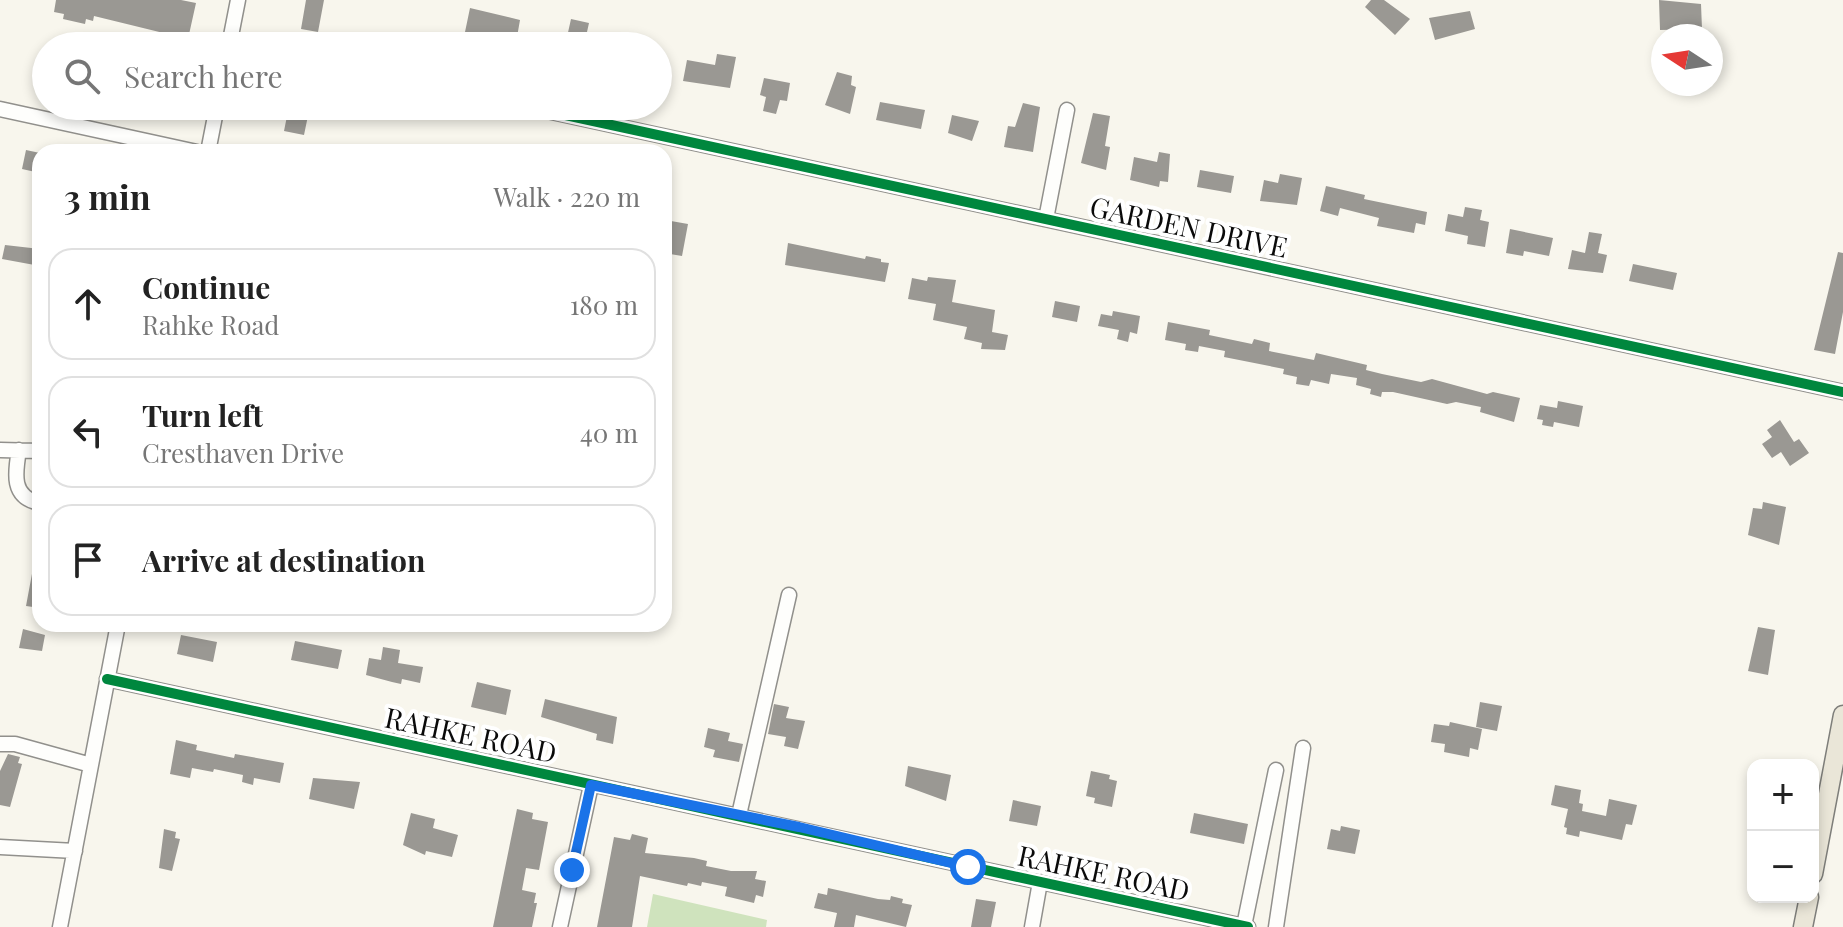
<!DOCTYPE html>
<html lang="en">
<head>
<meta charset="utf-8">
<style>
  :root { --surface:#fff; --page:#f6f6f6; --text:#222; --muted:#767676; --line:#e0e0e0 }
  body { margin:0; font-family:"Playfair Display",serif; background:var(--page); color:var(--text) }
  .controls { position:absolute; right:24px; bottom:24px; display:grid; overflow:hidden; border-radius:16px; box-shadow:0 4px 12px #0003 }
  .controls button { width:72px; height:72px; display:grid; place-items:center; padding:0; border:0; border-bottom:2px solid var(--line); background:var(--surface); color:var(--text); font:40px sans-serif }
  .compass { position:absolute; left:1651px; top:24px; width:72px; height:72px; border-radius:50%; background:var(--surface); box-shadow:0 4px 12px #0003; rotate:282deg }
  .stop { position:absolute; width:24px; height:24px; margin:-18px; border:6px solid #1a73e8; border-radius:50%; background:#fff }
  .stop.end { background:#1a73e8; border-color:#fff; box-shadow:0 2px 8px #0008 }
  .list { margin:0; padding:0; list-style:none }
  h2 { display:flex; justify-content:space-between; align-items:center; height:104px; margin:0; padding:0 32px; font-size:34px }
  h2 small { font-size:26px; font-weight:400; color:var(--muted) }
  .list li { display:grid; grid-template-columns:52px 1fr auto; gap:24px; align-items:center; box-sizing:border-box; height:112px; margin:0 16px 16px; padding:0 16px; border:2px solid var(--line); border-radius:24px }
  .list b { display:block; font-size:30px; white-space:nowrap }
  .list p { margin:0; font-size:26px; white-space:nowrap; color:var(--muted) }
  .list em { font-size:26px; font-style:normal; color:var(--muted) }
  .icon { flex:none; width:44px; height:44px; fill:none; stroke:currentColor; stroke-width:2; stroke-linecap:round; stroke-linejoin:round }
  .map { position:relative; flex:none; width:1843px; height:927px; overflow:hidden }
  .search { position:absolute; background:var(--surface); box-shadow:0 4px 12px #0003; left:32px; top:32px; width:640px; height:88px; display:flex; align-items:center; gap:20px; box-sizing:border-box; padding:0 28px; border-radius:44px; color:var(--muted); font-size:30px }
  .panel { position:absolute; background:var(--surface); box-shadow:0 4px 12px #0003; left:32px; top:144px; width:640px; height:488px; border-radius:24px }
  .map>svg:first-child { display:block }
</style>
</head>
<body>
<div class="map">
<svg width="1843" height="927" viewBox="0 0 1843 927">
  <rect width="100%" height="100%" fill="#f8f6ed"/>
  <path fill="#cfe3bd" d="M 653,894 L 767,920 L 766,927 L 647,927 Z"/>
  <path fill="#9a9893" d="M 56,0 L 181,0 L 196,3 L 188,39 L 94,16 L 93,21 L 86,19 L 85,24 L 63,19 L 64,14 L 54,12 Z
    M 306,0 L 324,0 L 318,32 L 301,29 Z
    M 1371,0 L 1384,0 L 1410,19 L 1395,35 L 1365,7 Z
    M 1659,0 L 1701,4 L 1702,29 L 1660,30 Z
    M 470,8 L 520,20 L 517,37 L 502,34 L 501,39 L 465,32 Z
    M 1470,11 L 1475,29 L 1435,40 L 1429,18 Z
    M 571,19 L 589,23 L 587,32 L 593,34 L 590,46 L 565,46 Z
    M 717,54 L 736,57 L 730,88 L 683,81 L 687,60 L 715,65 Z
    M 837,72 L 852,76 L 851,85 L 856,87 L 850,114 L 825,105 Z
    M 764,78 L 790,83 L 787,101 L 780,100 L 776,114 L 763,111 L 766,97 L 760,95 Z
    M 880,102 L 925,110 L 921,129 L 876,120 Z
    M 1023,103 L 1040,107 L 1033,152 L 1004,147 L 1008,126 L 1015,127 Z
    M 147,106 L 186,106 L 183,119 L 146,112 Z
    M 289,106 L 310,106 L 304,135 L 284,131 Z
    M 1093,113 L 1110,116 L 1105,146 L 1110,147 L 1106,170 L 1081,163 Z
    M 952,115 L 979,121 L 972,141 L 948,133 Z
    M 26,150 L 40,153 L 40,173 L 22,169 Z
    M 1159,152 L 1170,154 L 1168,182 L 1160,181 L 1159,187 L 1130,180 L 1134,157 L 1157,162 Z
    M 1200,170 L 1234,176 L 1231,193 L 1197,187 Z
    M 1280,174 L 1302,178 L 1297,205 L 1260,201 L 1264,180 L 1278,183 Z
    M 1326,186 L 1365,195 L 1364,199 L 1427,212 L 1425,225 L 1416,223 L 1414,233 L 1377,226 L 1379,218 L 1340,208 L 1338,216 L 1320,211 Z
    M 1465,207 L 1482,210 L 1480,220 L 1489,222 L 1485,247 L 1467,244 L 1468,236 L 1445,231 L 1448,214 L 1463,217 Z
    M 671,221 L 688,224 L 682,256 L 664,253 L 664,224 L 670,225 Z
    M 1510,229 L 1553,238 L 1549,256 L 1524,251 L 1523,256 L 1506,253 Z
    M 1589,232 L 1602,234 L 1598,253 L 1607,255 L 1603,273 L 1568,269 L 1572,250 L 1585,253 Z
    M 788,243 L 865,259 L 866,256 L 881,259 L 881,262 L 889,263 L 885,282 L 785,265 Z
    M 5,245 L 40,249 L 40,266 L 2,259 Z
    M 1838,252 L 1843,253 L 1843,312 L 1835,354 L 1814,350 Z
    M 1633,264 L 1677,273 L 1673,290 L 1629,281 Z
    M 928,277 L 956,280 L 952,302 L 995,310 L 992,332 L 1008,335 L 1005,350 L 981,349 L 982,343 L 964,339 L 967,327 L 933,320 L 936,304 L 908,299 L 912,278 L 927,281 Z
    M 1055,301 L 1080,306 L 1077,322 L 1052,317 Z
    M 1113,311 L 1140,316 L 1137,334 L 1130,332 L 1128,342 L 1117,339 L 1119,330 L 1098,326 L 1101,314 L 1112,316 Z
    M 1168,322 L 1210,330 L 1209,335 L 1252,344 L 1254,339 L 1270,343 L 1269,351 L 1314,360 L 1316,353 L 1367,365 L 1366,370 L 1382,374 L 1421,382 L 1432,379 L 1487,394 L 1493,392 L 1520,398 L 1514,422 L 1480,412 L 1481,407 L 1456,402 L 1447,404 L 1393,392 L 1382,392 L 1381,397 L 1370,394 L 1371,389 L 1356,385 L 1357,378 L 1331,374 L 1329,384 L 1311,380 L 1309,386 L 1296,384 L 1297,377 L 1283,374 L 1284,369 L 1224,357 L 1225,351 L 1199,346 L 1198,352 L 1185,350 L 1186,344 L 1165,340 Z
    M 1558,401 L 1583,406 L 1579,427 L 1554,422 L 1553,427 L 1542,425 L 1543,420 L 1537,419 L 1540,405 L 1557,408 Z
    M 1780,420 L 1794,442 L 1799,439 L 1809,453 L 1790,466 L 1781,452 L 1772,458 L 1762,444 L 1772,437 L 1767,430 Z
    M 1763,502 L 1786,507 L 1779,545 L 1748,535 L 1753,508 L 1762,509 Z
    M 34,563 L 40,564 L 40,608 L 26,606 Z
    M 1758,627 L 1775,630 L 1768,675 L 1748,671 Z
    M 23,629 L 45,635 L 42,651 L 19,648 Z
    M 181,635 L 217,642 L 213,662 L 177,654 Z
    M 295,641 L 342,650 L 338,669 L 291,660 Z
    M 383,647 L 400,650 L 398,663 L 423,667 L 420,683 L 402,679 L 401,684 L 392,682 L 366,675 L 369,658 L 381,660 Z
    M 477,682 L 511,690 L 506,715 L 471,707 Z
    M 545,699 L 617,717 L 613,744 L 596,740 L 597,734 L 541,717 Z
    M 1480,702 L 1502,706 L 1497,731 L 1476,727 Z
    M 774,704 L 789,707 L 786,718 L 805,721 L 798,749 L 784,746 L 786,737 L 768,734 Z
    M 1450,722 L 1482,729 L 1478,750 L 1470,748 L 1469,757 L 1444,752 L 1445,744 L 1431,742 L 1434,724 L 1449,726 Z
    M 708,728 L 730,733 L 728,741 L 743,744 L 739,762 L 713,757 L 715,750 L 704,747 Z
    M 176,740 L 197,745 L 196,750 L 234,758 L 235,754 L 284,763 L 280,783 L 254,778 L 253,785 L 242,782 L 243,775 L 214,769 L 213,772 L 192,768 L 190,778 L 170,774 Z
    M 8,754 L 20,757 L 18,763 L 22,764 L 10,807 L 0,805 L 0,771 Z
    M 908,766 L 951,775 L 946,801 L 905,786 Z
    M 1091,771 L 1110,775 L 1109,779 L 1117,781 L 1112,807 L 1094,803 L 1095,798 L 1086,796 Z
    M 313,778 L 360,782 L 354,809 L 309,799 Z
    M 1555,785 L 1581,790 L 1579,803 L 1583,804 L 1582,811 L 1606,816 L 1609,799 L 1637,805 L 1632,825 L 1626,824 L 1622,840 L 1580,831 L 1579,837 L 1566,834 L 1567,828 L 1564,827 L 1568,809 L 1551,805 Z
    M 1013,800 L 1041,806 L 1037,826 L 1009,821 Z
    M 517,809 L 533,813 L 532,819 L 548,822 L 539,870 L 526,868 L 522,890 L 536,893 L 534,903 L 537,903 L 532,927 L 493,927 Z
    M 411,813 L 435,819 L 433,828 L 458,835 L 452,857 L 426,851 L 425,855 L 403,845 Z
    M 1194,813 L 1248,824 L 1244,844 L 1190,833 Z
    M 1341,826 L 1360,830 L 1355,854 L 1327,849 L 1331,829 L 1340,831 Z
    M 164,829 L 176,832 L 175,838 L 180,839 L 172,871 L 159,868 Z
    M 632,834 L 648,838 L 645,853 L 694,858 L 707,861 L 706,866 L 731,871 L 757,871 L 755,879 L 766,881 L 763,897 L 756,895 L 754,903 L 725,896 L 727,887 L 702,882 L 701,886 L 688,883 L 687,886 L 640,876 L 632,927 L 597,927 L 614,837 L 630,840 Z
    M 828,888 L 878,899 L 890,900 L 891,896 L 903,899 L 902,903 L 912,905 L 906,927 L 856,915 L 854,927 L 834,927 L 837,913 L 814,908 L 818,893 L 827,895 Z
    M 976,899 L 996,902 L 991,927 L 971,927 Z"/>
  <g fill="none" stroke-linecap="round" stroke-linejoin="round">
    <g stroke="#91908c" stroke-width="17">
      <path id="minor" d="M 230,42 L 248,46
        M 229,46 L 238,0
        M 524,106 L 1843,392
        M 0,109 L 197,152
        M 208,152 L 217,106
        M 1046,219 L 1067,110
        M 0,450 L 40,451
        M 19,450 C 15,473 11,498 40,503
        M 107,679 L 1248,927
        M 0,744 L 15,744 L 91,765
        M 739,815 L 789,595
        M 0,847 L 75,851
        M 1244,926 L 1276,770
        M 60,927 L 118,624
        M 560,927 L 591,785
        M 1032,927 L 1040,882
        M 1276,927 L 1303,748"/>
    </g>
    <g stroke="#7e7e7a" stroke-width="21">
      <path id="major" d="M 1813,874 L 1843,715
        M 1803,927 L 1809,897"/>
    </g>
    <use href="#minor" stroke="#fefefc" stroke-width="14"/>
    <use href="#major" stroke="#eae6d8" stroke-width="18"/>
    <g stroke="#fff" stroke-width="15">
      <path id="cycleway" d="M 524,106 L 1843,392
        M 107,679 L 1248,927"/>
    </g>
    <use href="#cycleway" stroke="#00873e" stroke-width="10"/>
  </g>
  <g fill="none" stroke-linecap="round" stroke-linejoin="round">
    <path stroke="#1a73e8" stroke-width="10" d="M 572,870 L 591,785 L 799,827 L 968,867"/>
  </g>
  <g text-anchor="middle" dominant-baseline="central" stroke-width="8" stroke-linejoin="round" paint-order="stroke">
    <g font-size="28" fill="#0a0a0a" stroke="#fff">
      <text transform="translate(1189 226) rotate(12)">GARDEN DRIVE</text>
      <text transform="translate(471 734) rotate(12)">RAHKE ROAD</text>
      <text transform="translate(1104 872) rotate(12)">RAHKE ROAD</text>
    </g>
  </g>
</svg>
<div class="controls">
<button>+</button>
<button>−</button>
</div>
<svg class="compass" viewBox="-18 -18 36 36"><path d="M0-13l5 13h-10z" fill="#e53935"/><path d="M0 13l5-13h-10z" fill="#767676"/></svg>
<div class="stop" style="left:968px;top:867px"></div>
<div class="stop end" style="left:572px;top:870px"></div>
<div class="search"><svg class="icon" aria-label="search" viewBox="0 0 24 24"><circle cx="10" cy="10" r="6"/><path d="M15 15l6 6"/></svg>Search here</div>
<section class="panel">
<h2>3 min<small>Walk · 220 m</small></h2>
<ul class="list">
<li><svg class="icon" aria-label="ahead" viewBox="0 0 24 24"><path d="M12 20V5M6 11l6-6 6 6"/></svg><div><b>Continue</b><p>Rahke Road</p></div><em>180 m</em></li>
<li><svg class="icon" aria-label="left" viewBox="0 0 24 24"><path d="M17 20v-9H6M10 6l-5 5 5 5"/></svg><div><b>Turn left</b><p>Cresthaven Drive</p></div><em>40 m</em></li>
<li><svg class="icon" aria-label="arrive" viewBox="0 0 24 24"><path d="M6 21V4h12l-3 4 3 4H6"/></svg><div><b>Arrive at destination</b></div></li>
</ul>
</section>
</div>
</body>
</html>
